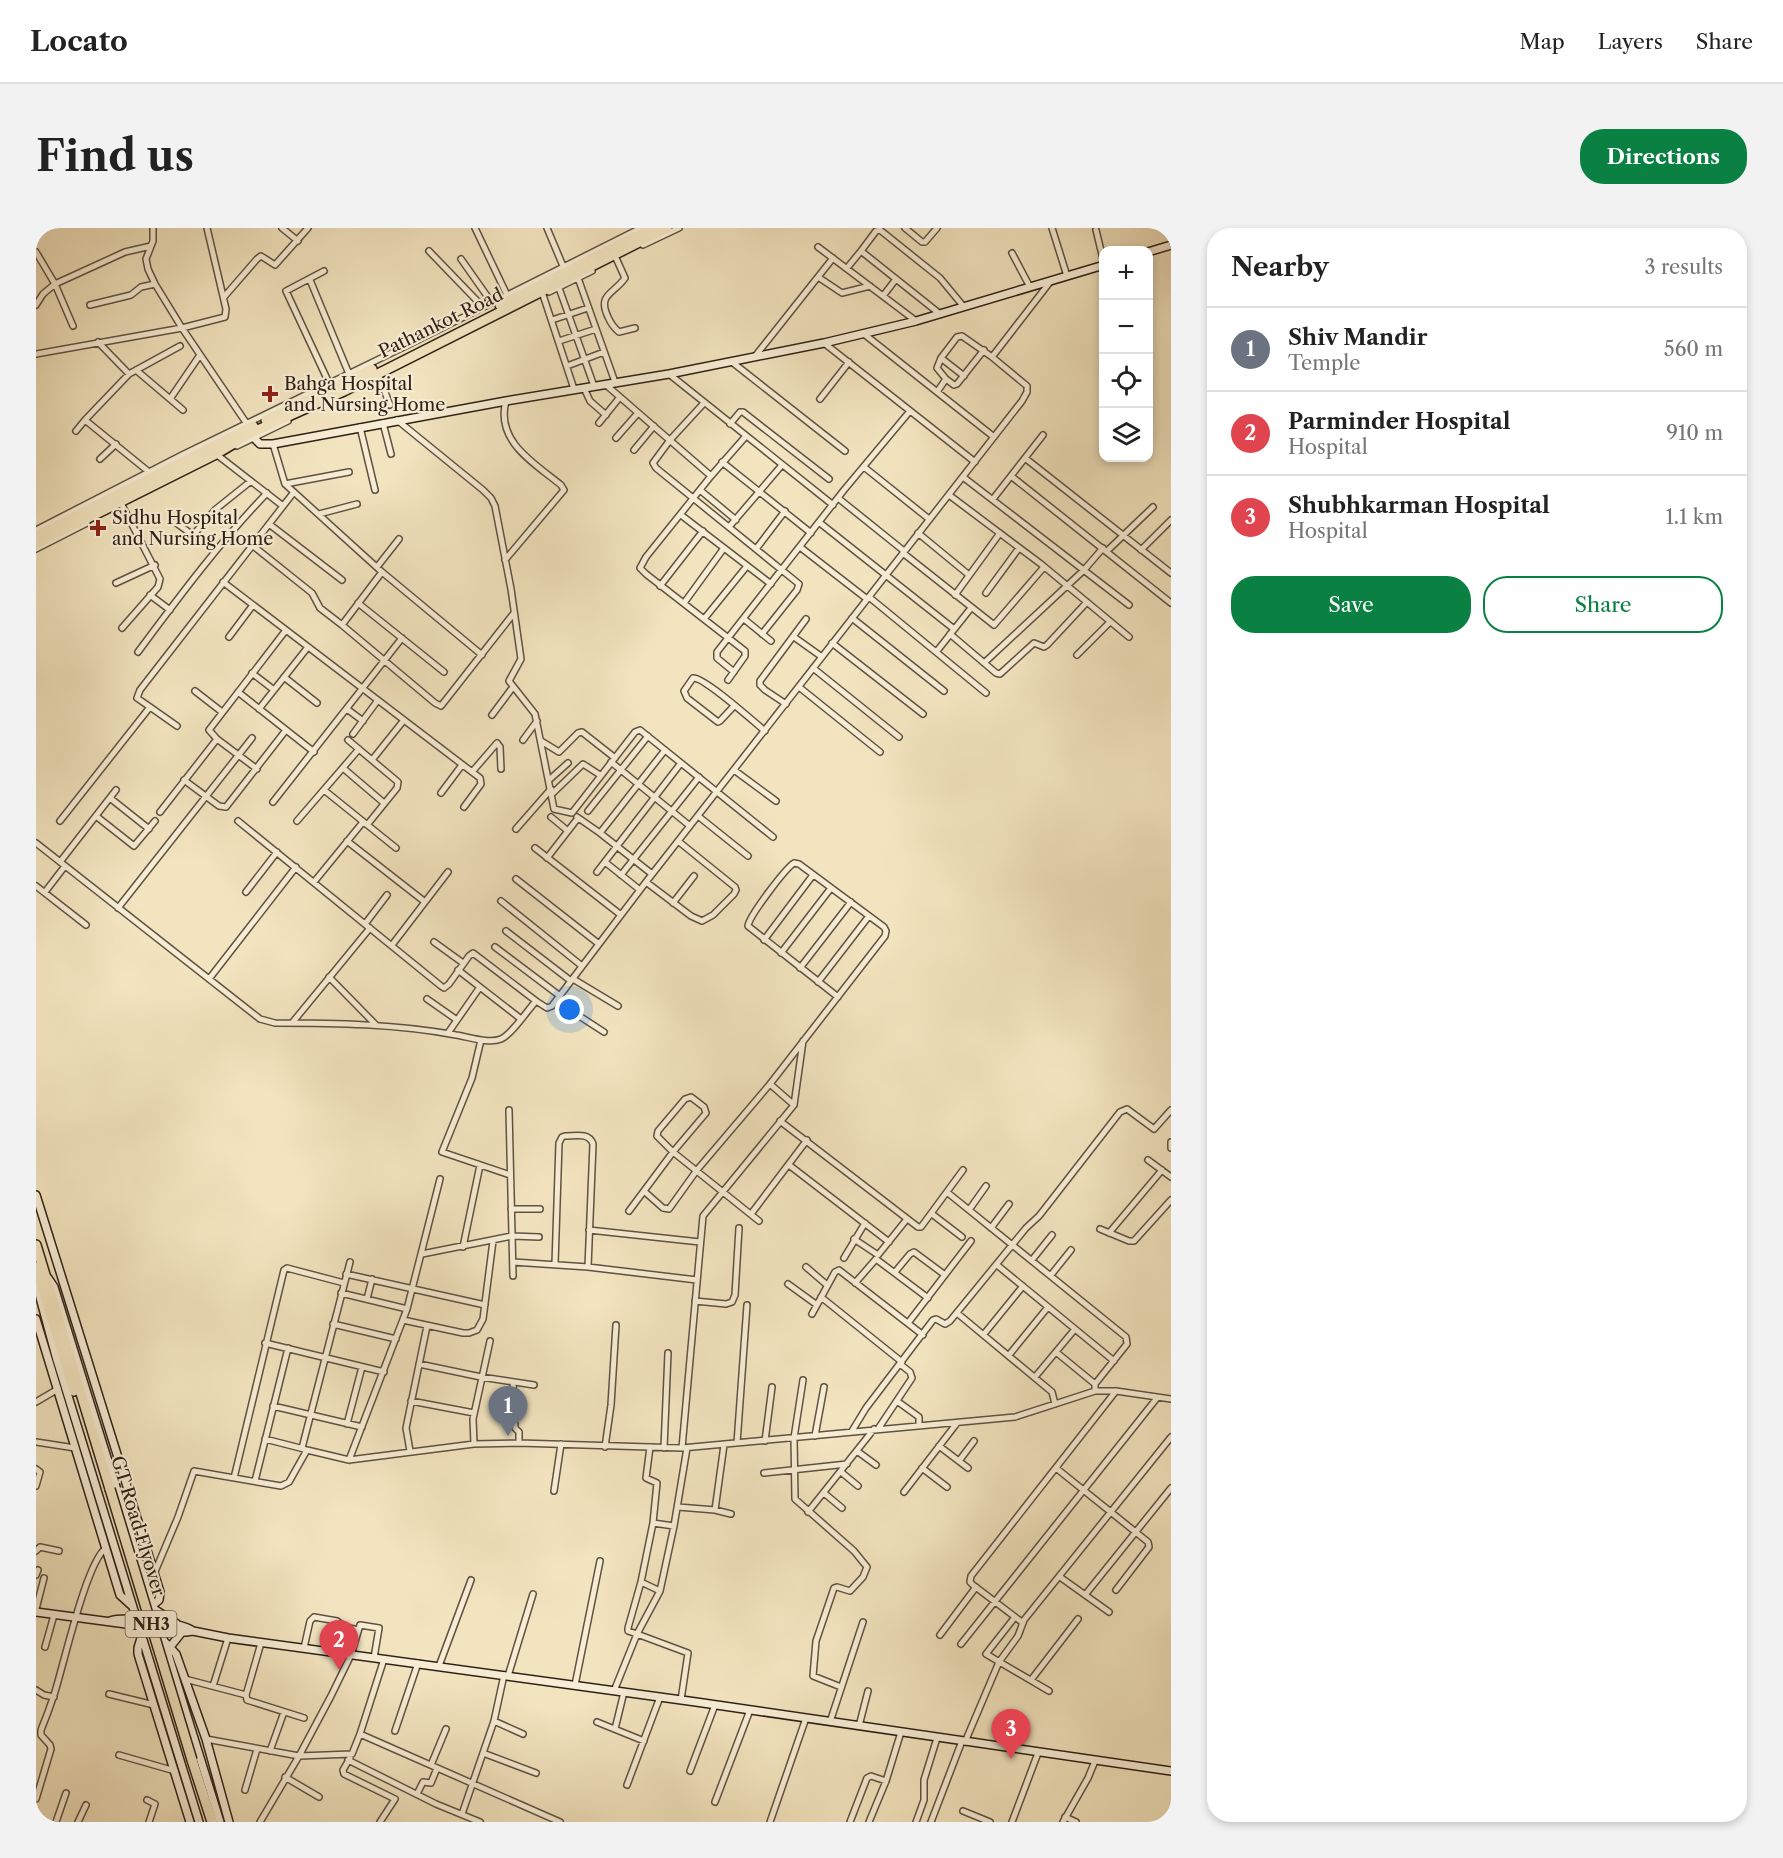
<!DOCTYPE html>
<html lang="en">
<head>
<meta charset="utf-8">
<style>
  :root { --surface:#fff; --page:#f2f2f2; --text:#222; --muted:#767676; --line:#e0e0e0; --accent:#0b8043 }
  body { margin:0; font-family:"Libre Caslon Text",serif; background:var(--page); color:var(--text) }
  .controls { position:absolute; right:18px; top:18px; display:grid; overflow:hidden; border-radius:12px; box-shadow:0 3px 9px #0003 }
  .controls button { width:54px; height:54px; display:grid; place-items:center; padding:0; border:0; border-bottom:2px solid var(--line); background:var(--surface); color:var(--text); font:30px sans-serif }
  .you { position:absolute; left:534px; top:782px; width:21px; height:21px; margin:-15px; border:4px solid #fff; border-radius:50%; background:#1a73e8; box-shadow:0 0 0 9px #1a73e833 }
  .badge { display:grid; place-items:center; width:39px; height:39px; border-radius:50%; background:var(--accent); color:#fff; font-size:20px; font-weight:700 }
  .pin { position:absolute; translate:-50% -50px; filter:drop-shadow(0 2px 3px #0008) }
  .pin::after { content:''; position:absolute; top:32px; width:21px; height:18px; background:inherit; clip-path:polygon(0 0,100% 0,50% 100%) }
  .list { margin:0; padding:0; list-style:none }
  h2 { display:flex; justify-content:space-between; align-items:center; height:78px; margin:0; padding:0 24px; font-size:26px }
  h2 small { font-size:20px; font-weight:400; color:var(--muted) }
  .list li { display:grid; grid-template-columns:39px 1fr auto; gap:18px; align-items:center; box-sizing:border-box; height:84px; padding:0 24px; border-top:2px solid var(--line) }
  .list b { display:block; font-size:22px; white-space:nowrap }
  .list p { margin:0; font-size:20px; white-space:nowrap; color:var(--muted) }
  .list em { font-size:20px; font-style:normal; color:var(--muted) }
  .actions { display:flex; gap:12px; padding:18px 24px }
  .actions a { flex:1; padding:14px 0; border:2px solid var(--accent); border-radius:24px; text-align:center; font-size:21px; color:var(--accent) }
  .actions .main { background:var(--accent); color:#fff }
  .icon { flex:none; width:33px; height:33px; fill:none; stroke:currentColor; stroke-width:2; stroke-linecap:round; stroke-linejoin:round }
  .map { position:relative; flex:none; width:1135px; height:1594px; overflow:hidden; border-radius:24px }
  header { display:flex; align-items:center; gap:36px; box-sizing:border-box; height:84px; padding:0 30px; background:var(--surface); border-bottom:2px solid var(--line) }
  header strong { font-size:28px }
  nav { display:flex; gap:33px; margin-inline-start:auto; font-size:21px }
  .intro { display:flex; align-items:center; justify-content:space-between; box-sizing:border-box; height:144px; padding:0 36px }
  h1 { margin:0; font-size:42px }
  .button { padding:15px 27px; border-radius:24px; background:var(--accent); color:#fff; font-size:21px; font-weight:700 }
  main { display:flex; gap:36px; padding:0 36px }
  aside { flex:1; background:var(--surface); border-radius:24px; box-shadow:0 3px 9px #0003 }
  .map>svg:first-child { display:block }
</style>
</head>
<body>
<header>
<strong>Locato</strong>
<nav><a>Map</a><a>Layers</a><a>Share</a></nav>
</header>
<div class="intro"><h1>Find us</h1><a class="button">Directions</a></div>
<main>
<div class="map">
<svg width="1135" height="1594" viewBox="0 0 1135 1594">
  <rect width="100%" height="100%" fill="#f2e4bf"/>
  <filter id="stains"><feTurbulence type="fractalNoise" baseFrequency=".00333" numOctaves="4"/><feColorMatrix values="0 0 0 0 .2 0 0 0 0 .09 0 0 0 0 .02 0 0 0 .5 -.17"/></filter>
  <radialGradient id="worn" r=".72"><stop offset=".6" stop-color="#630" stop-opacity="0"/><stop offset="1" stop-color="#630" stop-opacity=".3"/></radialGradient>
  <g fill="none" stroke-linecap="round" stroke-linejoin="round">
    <g stroke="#5f5241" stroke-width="8">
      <path id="street" d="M 117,0 L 117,13 L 110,31 L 112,41 L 119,56 L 146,100 L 211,196
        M 246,0 L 262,13
        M 439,0 L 471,67
        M 511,0 L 527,38
        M 869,0 L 886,14 L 889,14 L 901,0
        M 1016,0 L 1031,48
        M 1060,2 L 1068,35
        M 607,17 L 643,0
        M 782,19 L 880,93
        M 393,23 L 447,79
        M 825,23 L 840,3 L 844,2 L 904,50 L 928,79
        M 0,24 L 19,56 L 37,98
        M 976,25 L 994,59
        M 580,30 L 589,50 C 578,66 561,66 572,89 C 575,96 577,99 583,104 L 599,100
        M 425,31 L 456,75
        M 811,40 L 825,23 L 904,86
        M 288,43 L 250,63 L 293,155
        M 782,49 L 806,65 L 834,58
        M 542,50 L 579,154
        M 274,52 L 313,146
        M 523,60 L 558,158
        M 513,64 L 556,43
        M 507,67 L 538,161
        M 847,68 L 860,51
        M 188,69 L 221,31 L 225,28 L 239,37 L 272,0
        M 0,77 L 7,66 L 19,56 L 89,24 L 115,18
        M 54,77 L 95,67 L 105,59 L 119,56
        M 516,92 L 552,80
        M 828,106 L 958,209
        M 523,113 L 560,101
        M 62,114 L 93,146
        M 788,115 L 939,234
        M 0,126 L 146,100 L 189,89 L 190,81 L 171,0
        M 720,127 L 797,30
        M 696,134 L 809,223
        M 531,138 L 568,124
        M 100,142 L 147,182
        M 633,146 L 797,277
        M 928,148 L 905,130 L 921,109 L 926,108 L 956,129
        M 343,149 L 354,177
        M 910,151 L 918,157 L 921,156 L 948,122
        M 569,156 L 675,248
        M 548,160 L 554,173 L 570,187
        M 901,164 L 910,151 L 901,140 L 905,130
        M 134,171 L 164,127
        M 784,171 L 813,134
        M 668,175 L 634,212 L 617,235 L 620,240 L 763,356 L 761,362 L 726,406
        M 361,192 L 447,262 L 455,270 L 459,278 L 475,361 L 485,431 L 473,453 L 499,486 L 518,581 L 536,585 L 599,504 L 604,502 L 737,609
        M 347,195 L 355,226
        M 563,195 L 584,169
        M 694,196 L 704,184 L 707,184 L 793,251
        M 324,199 L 339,262
        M 40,203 L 49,192
        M 580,210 L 602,185
        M 237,216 L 249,256 L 346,344 L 446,427
        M 201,218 L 252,193
        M 598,222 L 618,198
        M 180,226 L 247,278
        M 989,230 L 1135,345
        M 64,231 L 80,216
        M 686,234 L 775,305
        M 828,239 L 893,291
        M 113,244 L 49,192 L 93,146 L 144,118
        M 975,248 L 1135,375
        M 927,249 L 1093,377
        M 249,256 L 313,244
        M 664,262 L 700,292
        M 913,267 L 1005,336 L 1093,409
        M 802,270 L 868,323
        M 957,271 L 1007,207
        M 283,286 L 321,276
        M 645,287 L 735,356
        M 139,294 L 154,305 L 158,306 L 180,281 L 215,253
        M 784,295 L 918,401
        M 233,296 L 306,352
        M 693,299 L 746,237
        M 0,302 L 146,227 L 376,115 L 605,0
        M 882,305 L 933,347
        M 216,317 L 276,365 L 284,380 L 306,397
        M 764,319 L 831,371
        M 0,321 L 51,295
        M 720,321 L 749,283
        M 1105,322 L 1135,292
        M 1071,323 L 1117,279
        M 867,325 L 958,397 L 1008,339
        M 469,332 L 528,262 L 525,257 C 498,235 459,213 470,173
        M 341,339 L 363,311
        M 346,344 L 306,397 L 399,475 L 405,478 L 478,385
        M 187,354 L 444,550 L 445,556 L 428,579
        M 80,355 L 119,337
        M 624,358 L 667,303
        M 950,365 L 983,320
        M 114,367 L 134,382
        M 919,367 L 964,305
        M 833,369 L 950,465
        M 322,375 L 408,444
        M 648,375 L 688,320
        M 816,390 L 908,463
        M 668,391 L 711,338
        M 708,391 L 735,413
        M 86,400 L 122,359 L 124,351 L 86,277
        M 914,406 L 960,445 L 964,446 L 998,415 L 1008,419 L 1011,417 L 1051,374
        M 193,409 L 217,377
        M 758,409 L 786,429
        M 796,415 L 887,486
        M 901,423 L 935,380
        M 102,424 C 143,369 183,315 231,265
        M 1041,427 L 1074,394
        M 948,435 L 1048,342 L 1067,320
        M 777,440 L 863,509
        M 698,444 L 681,430 L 681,424 L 808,262 L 874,183
        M 216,445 L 238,462
        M 248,449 L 281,475
        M 692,452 L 709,428 L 709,423 L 610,346 L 604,340 L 610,329 L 675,248 L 710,208
        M 763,459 L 844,524
        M 159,463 L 186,484
        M 202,464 L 278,524
        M 750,476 L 729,462 L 724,457 L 724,453 L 770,391
        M 698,478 L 684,493 L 682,494 L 651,470 L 648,463 L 657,450 C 668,449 717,493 729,503
        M 114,479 L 141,498
        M 223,481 L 272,419
        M 311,481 L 327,493
        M 456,487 L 477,459
        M 317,506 L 342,472
        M 312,512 L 362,554 L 361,560 L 331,597
        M 487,512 L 501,493
        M 505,513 L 523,524 L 542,505 L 546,504 L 579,530
        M 336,532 L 368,492
        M 575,534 L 654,598
        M 307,540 L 348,575
        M 221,541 L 181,511 L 173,502 L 250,402
        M 698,542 L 740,573
        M 436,544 L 461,515 L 464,519 L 465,541
        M 148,552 L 183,578 L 190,579 L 250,502
        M 513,552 L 532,535
        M 288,562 L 360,620
        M 405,565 L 426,537
        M 516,566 L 547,536 L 564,547
        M 74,570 L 113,601
        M 237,574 L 366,410
        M 552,583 L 612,508
        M 124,584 L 181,511
        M 60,588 L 98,618 L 119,593
        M 662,588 L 712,628
        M 515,589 L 532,603
        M 541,589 L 564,605
        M 24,593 L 114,479 L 101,470 L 104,462 L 258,264
        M 202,593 L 405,758 L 408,760 L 413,756 L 433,728 L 437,725 L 500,773
        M 261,593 L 323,521
        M 480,601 L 515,561
        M 311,613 L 389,674
        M 0,615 L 224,791 L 239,795 C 300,795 360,796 420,807 C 433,809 453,816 465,811 C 476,806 491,783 500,773 L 511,780 L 516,778 L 610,654 L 986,173 L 991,164 L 991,158 L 956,129 L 1014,54
        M 499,620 L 585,687
        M 511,630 L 542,590
        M 24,634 L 80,562
        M 569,634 L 604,662
        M 561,644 L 645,535
        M 616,646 L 564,605 L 629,522
        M 585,647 L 663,549
        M 480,651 L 563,716
        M 278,654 L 327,594
        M 610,654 L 655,688 L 666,693 L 677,687 L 698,666 L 700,662 L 699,659 L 642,613
        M 0,658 L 50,697
        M 9,664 L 29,638
        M 210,664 L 241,624
        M 465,673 L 546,738
        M 637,675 L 658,648
        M 82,680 L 216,510
        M 329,696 L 351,667
        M 470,703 L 535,753
        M 728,712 L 777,647
        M 398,714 L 427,735
        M 356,717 L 412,644
        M 459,719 L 524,768
        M 745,725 L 795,660
        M 764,740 L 815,674
        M 422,742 L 485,791
        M 293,749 L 340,797
        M 173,751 L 260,639
        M 537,751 L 582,778
        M 782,754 L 833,688
        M 391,771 L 421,792
        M 520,773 L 568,804
        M 256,795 L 334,700
        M 412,805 L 444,759
        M 445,812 L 436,850 L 406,924 L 474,947
        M 734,856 L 849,708 L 850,703 L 848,699 L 763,636 L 758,635 C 749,641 713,688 712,698 L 802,769
        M 758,877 L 767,813
        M 473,882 L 477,1048
        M 744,893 L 882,999 L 885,999 L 927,942
        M 1135,914 L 1135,920
        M 1112,932 L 1135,949
        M 753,937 L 853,1014
        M 609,964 L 627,980 L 633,981 L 661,942 L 734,856 L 758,877 L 667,988 L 646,1220
        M 912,965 L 1090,1109 L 1091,1116 L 1059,1156 L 1059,1163
        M 475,981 L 504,981
        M 933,982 L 950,958
        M 593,983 L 637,924 L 670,885 L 668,879 L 655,869 L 649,871 L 622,903 L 621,908 L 637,924 L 723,993
        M 715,986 L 771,912
        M 896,986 L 926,1009
        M 955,1000 L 973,976
        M 1064,1001 L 1093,1013 L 1098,1013 L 1135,972
        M 553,1002 L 664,1014
        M 1073,1005 L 1126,942
        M 818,1011 L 842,1027 L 871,991
        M 427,1019 L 444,937
        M 386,1026 L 476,1008 L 503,1009
        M 808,1030 L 829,995
        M 996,1032 L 1016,1007
        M 477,1034 L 552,1039 L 661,1052
        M 519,1036 L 523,915 L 526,909 L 529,908 C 539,908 553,904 557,916 L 552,1039
        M 961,1037 L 1078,1133
        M 770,1039 L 791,1057
        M 859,1044 L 874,1026 L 878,1024 L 909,1047
        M 310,1046 L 449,1077
        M 1015,1047 L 1035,1022
        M 819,1055 L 840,1031 L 892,1070
        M 752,1056 L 781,1077
        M 305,1065 L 371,1081
        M 785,1069 L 866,1134
        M 331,1071 L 336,1051
        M 659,1073 L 690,1076 L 696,1074 L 699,1067 L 703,1000
        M 921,1085 L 1016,1164 L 1019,1176
        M 776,1086 L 799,1044 L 803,1042 L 887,1107
        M 367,1092 L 427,1105 L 433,1105 L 441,1102 L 447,1091 L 457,1013
        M 872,1095 L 935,1013
        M 297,1096 L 360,1111
        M 948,1106 L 987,1058
        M 229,1115 L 348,1144
        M 1020,1124 L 1059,1156
        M 973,1127 L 1012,1079
        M 383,1136 L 445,1149 L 498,1157
        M 999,1149 L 1039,1101
        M 767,1152 L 758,1210 L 759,1271 L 818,1323 L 831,1339 L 827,1349 L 814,1363 L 801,1359 L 798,1360 L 780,1413 L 777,1448 L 805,1459
        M 477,1154 L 479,1200 L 483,1204 L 483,1215
        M 375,1173 L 438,1185
        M 861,1173 L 883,1189 L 883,1198
        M 0,1174 L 22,1161
        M 237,1178 L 326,1199
        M 311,1196 L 326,1139
        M 842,1201 L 876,1150 L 874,1144 L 864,1136
        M 816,1203 L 830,1180 L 897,1092 L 900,1091 L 909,1096 L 914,1093 L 990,1000 L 1003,988 L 1084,884 L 1091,881 L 1118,901 L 1135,882
        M 779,1208 L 788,1159
        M 229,1211 L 268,1221
        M 729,1213 L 736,1159
        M 0,1214 L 39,1220
        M 701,1215 L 711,1077
        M 438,1216 L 437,1191 L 454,1113
        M 903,1218 L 932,1240
        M 569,1219 L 575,1177 L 580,1097
        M 614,1219 L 610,1250 L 621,1255 L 617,1295
        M 266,1220 L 314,1034
        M 628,1220 L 632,1125
        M 374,1223 L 370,1200 L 391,1098
        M 821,1223 L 840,1237
        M 313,1232 L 371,1081 L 404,951
        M 923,1233 L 938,1213
        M 886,1240 L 911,1259
        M 1020,1240 L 1112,1314 L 1113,1319 L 1080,1362
        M 0,1241 L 4,1244 L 0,1258
        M 805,1244 L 822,1258
        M 728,1245 L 811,1236
        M 198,1250 L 248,1042 L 251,1040 L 308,1055
        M 219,1253 L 252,1120
        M 518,1263 L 525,1216
        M 868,1264 L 921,1195
        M 788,1265 L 806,1280
        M 642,1279 L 679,1282 L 695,1286
        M 679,1282 L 688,1217
        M 772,1284 L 838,1201
        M 638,1298 L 617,1295 L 605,1354 L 592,1400 L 592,1403 L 601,1406 L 652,1425 L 645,1472
        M 0,1323 L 4,1319 L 23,1323
        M 118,1346 L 142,1289 L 158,1243 L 245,1258 L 253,1254 L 271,1222 L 313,1232 L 438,1216 L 483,1215 L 646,1220 L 979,1189 L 1059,1163 L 1080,1163 L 1135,1171
        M 0,1347 L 2,1342
        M 1024,1349 L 1073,1384
        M 605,1354 L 624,1363
        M 1049,1367 L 1135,1260
        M 0,1381 L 8,1350
        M 979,1389 L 950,1426 L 1013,1463
        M 987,1395 L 937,1357 L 934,1354 L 935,1348 L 1080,1163
        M 305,1398 L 322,1402
        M 904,1407 L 940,1359
        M 925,1416 L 1121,1170
        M 9,1419 L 18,1387
        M 268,1420 L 274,1393 L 278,1389 L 301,1393 L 305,1396 L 299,1425
        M 403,1438 L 435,1352
        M 472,1448 L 497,1366
        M 149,1451 L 210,1467 L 211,1472 L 268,1490
        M 995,1452 L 1042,1391
        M 539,1457 L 564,1333
        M 177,1458 L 192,1410
        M 0,1462 L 8,1467 L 18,1469
        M 578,1463 L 601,1406 L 624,1363 L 638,1298 L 651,1220
        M 73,1466 L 118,1477
        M 210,1467 L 225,1415
        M 458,1493 L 487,1506
        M 561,1494 L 608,1513
        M 794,1494 L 827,1394
        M 823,1498 L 832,1463
        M 579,1501 L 588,1464
        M 359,1503 L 382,1435
        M 324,1506 L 524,1594
        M 170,1511 L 263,1528 L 316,1526 L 324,1506 L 348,1431
        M 929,1514 L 963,1434 L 982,1408 L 988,1392 L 1135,1209
        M 234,1523 L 248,1484
        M 447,1525 L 500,1545
        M 83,1527 L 139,1543
        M 314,1530 L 307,1542 L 308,1546 L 359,1571 L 344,1594
        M 312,1532 L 400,1576 L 444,1594
        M 395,1537 L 410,1501
        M 654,1543 L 679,1477
        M 249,1549 L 283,1569
        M 591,1557 L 624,1469
        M 209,1562 L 221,1521
        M 381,1566 L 387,1554 L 395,1555 L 401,1540
        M 0,1571 L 15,1521 L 14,1517 L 5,1507 L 5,1502 C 10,1490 14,1479 18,1467 C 27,1440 50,1334 70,1320
        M 111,1572 L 119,1576 L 113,1594
        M 679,1574 L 714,1482
        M 927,1583 L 954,1594
        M 426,1586 L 458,1493 L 468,1447
        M 1029,1589 L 1040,1594
        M 20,1594 L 30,1565
        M 42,1594 L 50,1577
        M 224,1594 L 263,1528 L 295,1468 L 315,1427 L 324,1397 L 343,1400 L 338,1430
        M 734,1594 L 770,1490
        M 814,1594 L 831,1550 L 835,1548 L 850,1553
        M 833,1594 L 850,1553 L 865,1504
        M 880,1594 L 888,1572 L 888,1552 L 901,1510
        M 895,1594 L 926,1513
        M 976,1594 L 1002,1525
        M 1027,1594 L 1052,1550 L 1059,1533"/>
    </g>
    <g stroke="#2e2117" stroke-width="10">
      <path id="secondary" d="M 1112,24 L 1135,17
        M 214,201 L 218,210 L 224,216 L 237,216 L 470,173 L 633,146 L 788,115 L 880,93 L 1068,37
        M 0,967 L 124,1364 L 123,1372 L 117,1377
        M 12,1050 L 18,1059 L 184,1594
        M 3,1056 L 3,1066 L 21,1132 L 163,1594
        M 0,1091 L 84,1367 L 95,1377
        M 118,1381 L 141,1396
        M 0,1384 L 150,1404 L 157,1403 L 192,1410 L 660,1474 L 1135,1543
        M 74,1393 C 88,1388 145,1394 157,1403
        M 105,1410 L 102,1420 L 102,1426 L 154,1594
        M 130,1415 L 140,1426 L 170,1511 L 193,1594
        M 134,1419 L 146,1404"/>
    </g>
    <g stroke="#2e2117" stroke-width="12">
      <path id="highway" d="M 464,77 L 616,0
        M 230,192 L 336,141
        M 0,308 L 217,198
        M 0,316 L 180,226 L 215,205 L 308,163 L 631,0
        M 0,1017 L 74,1261
        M 0,1039 L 38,1163
        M 156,1532 L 176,1594"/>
    </g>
    <use href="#street" stroke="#f7edd5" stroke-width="5"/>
    <use href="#secondary" stroke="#f7edd5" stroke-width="7"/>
    <use href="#highway" stroke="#f2e4bf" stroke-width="9"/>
    <g stroke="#2e2117" stroke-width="12" stroke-linecap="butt">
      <path id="highway-bridge" d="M 74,1261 L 156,1532"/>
    </g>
    <use href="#highway-bridge" stroke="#f2e4bf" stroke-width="9"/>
  </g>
  <g fill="#8f2418" stroke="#f7edd5" stroke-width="2">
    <path d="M231 157h6v6h6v6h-6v6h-6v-6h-6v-6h6z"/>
    <path d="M59 291h6v6h6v6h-6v6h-6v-6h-6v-6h6z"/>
  </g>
  <g text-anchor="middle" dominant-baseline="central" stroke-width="4.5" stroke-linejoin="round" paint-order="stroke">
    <rect fill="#f7edd5" stroke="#6a5e50" stroke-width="1.5" x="89.5" y="1383" width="51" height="26" rx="4.5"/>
    <g font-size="16" font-weight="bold" fill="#2e2117">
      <text x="115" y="1396">NH3</text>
    </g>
    <g font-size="18" fill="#2e2117" stroke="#f7edd5">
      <text transform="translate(405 95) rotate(-26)">Pathankot Road</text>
      <text transform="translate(102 1298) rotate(73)">GT Road Flyover</text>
    </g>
    <g font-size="18" fill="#2e2117" stroke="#f7edd5" text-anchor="start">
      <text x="248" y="156">Bahga Hospital<tspan x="248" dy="21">and Nursing Home</tspan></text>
      <text x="76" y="290">Sidhu Hospital<tspan x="76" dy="21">and Nursing Home</tspan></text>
    </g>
  </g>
  <rect width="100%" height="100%" filter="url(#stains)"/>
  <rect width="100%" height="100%" fill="url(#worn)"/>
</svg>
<div class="controls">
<button>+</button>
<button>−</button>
<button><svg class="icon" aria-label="locate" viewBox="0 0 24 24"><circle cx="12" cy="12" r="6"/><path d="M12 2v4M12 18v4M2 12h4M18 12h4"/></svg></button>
<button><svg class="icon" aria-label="layers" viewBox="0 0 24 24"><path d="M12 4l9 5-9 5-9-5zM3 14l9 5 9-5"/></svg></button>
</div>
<div class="you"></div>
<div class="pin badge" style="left:472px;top:1208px;background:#6b7280">1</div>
<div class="pin badge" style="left:303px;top:1442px;background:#e0444e">2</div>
<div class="pin badge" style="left:975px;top:1531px;background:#e0444e">3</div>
</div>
<aside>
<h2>Nearby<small>3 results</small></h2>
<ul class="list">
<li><span class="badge" style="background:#6b7280">1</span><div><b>Shiv Mandir</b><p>Temple</p></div><em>560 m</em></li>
<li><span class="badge" style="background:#e0444e">2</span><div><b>Parminder Hospital</b><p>Hospital</p></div><em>910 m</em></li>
<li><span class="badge" style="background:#e0444e">3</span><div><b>Shubhkarman Hospital</b><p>Hospital</p></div><em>1.1 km</em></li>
</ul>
<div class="actions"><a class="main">Save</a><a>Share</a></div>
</aside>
</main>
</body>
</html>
